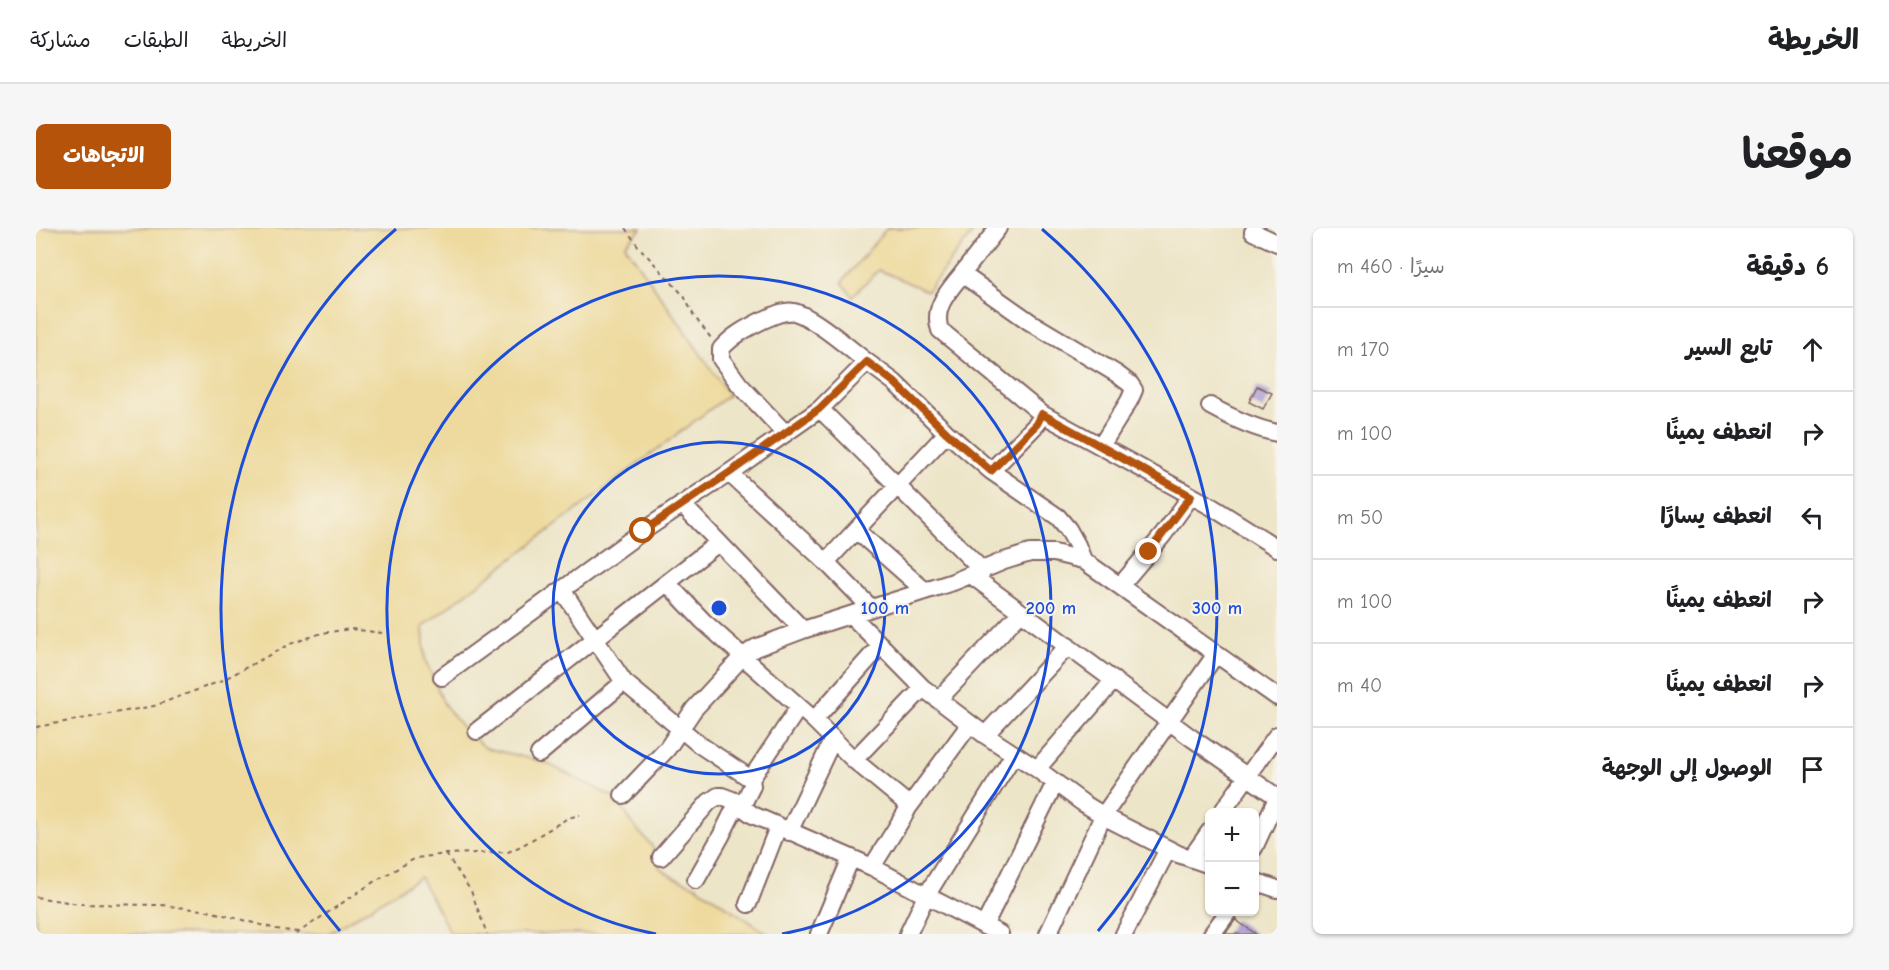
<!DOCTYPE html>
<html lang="ar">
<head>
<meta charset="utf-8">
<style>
  :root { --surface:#fff; --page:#f6f6f6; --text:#202124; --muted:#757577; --line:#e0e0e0; --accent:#b45309 }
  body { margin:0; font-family:"Comic Neue","Playpen Sans Arabic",sans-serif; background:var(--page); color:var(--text); direction:rtl }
  .controls { position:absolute; right:18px; bottom:18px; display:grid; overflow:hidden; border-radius:9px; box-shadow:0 2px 4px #0004 }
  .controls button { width:54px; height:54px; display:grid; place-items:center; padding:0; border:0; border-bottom:2px solid var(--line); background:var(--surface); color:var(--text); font:30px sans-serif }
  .stop { position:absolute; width:18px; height:18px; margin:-14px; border:4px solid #b45309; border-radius:50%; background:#fff }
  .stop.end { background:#b45309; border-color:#fff; box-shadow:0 2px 6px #0008 }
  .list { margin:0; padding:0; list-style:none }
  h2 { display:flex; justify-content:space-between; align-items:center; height:78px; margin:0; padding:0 24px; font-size:26px }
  h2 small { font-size:20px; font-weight:400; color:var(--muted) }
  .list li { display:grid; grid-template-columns:39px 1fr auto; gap:18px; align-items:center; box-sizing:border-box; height:84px; padding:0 24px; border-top:2px solid var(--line) }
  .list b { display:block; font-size:22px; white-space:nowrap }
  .list em { font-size:20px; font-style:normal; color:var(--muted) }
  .icon { flex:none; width:33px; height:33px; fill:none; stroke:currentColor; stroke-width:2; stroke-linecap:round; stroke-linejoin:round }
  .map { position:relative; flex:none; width:1241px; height:706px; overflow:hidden; direction:ltr; border-radius:9px }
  header { display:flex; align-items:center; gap:36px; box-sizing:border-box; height:84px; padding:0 30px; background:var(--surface); border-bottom:2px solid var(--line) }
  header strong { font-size:28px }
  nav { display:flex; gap:33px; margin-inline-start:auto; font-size:21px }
  .intro { display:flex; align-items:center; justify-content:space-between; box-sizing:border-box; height:144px; padding:0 36px }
  h1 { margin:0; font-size:42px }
  .button { padding:15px 27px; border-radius:9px; background:var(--accent); color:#fff; font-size:21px; font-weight:700 }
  main { display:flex; gap:36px; padding:0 36px }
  aside { flex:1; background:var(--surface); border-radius:9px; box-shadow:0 2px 4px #0004 }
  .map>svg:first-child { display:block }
</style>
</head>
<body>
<header>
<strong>الخريطة</strong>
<nav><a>الخريطة</a><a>الطبقات</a><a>مشاركة</a></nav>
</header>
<div class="intro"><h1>موقعنا</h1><a class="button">الاتجاهات</a></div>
<main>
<aside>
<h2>6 دقيقة<small>سيرًا · 460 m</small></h2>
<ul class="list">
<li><svg class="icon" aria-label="ahead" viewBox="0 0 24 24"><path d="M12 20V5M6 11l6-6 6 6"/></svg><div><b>تابع السير</b></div><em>170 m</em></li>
<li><svg class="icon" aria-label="right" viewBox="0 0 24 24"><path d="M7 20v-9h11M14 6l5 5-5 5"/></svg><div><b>انعطف يمينًا</b></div><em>100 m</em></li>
<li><svg class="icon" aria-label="left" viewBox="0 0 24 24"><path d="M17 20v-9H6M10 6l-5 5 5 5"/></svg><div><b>انعطف يسارًا</b></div><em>50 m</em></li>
<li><svg class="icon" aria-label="right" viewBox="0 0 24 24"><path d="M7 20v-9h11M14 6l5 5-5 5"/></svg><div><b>انعطف يمينًا</b></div><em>100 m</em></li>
<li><svg class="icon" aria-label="right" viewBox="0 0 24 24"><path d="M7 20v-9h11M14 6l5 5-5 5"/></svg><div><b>انعطف يمينًا</b></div><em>40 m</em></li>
<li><svg class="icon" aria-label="arrive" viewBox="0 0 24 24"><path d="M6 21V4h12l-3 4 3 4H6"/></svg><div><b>الوصول إلى الوجهة</b></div></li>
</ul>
</aside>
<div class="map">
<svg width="1241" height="706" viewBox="0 0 1241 706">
  <rect width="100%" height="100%" fill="#f7f3e8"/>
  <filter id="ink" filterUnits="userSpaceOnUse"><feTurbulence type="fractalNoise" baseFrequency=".0167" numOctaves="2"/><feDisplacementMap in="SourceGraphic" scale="12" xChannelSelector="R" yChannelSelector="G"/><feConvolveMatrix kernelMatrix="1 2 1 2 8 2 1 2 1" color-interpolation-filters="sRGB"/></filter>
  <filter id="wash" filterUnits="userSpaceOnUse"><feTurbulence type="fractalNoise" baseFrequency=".008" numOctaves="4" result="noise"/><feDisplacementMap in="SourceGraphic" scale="24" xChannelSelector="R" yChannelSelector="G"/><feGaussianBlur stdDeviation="1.35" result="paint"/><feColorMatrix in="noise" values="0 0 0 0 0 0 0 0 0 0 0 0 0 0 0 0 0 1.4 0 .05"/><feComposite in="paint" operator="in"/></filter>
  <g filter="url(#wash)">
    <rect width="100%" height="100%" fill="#ede5c8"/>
    <path fill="#eeda9e" stroke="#9c7c64" stroke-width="1.5" d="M 0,0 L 606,0 L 589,17 L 693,167 L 387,398 L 389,431 L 408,476 L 431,505 L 450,520 L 508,534 L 581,571 L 598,598 L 616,618 L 624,640 L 637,649 L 660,658 L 732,706 L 415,706 L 384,649 L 292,706 L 0,706 Z
      M 851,0 L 940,0 L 891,63 L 843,42 L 816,68 L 806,54 Z"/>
    <g id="blocks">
      <path fill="#a99bd1" d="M 1221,158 L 1236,165 L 1227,181 L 1213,174 Z
        M 1200,691 L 1200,692 L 1220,706 L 1189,706 Z"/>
    </g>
  </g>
  <g filter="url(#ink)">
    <use href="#blocks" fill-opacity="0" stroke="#836462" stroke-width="1.5"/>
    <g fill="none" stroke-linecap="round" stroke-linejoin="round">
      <g stroke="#836462" stroke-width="20">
        <path id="minor" d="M 1217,4 L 1241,15
          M 926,46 L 962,0
          M 1174,178 C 1196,190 1217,200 1241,205
          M 784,181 L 947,343
          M 1006,186 L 904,102 C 896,79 913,63 926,46 L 994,94 L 1081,146 L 1094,156 L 1098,162 L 1093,173 L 1065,218
          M 749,205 L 703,156 L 685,131 L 685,121 C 697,107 711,100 727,92 C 737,88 747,82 758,84 C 777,88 815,122 831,134
          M 955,243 L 1001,196 L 1006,186 L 1176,279 L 1241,320
          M 693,245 L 790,334 L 835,380
          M 646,276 L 767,402
          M 820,302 L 888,362
          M 790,334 L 911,205
          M 935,347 L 1157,511 L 1241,569
          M 631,355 L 667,393 L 778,492 L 818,532 L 869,574 L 872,580 L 869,586 L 836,639
          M 1084,358 L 1127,307 L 1155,268
          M 526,362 L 588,454 L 664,517 L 715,551 L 716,558 L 707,576
          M 815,387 L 887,460 L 949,507 L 1001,541 L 1047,575 L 1073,591 L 1142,626 L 1174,637
          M 406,449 L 607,303 L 693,245 L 784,181 L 831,134 L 858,154 L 911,205 L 955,243 L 1022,289 L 1032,301 L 1041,317 L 1047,332 L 1241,469
          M 902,472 L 985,384
          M 778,492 L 845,417
          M 441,503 L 682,315
          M 949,507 L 1032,418
          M 503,526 L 588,454
          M 818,532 L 887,460
          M 1001,541 L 1078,452
          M 715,551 L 763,479
          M 587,567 L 631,521 L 658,481 L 706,429 L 719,420 L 767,402 L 917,354 L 968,333 L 994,325 L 1018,325 L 1047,332
          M 872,580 L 934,496
          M 1186,584 L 1241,507
          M 753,604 L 797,511
          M 1218,620 L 1241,570
          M 625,629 L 673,574 L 682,568 L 686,568 L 707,576 L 710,582 L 717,587 L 836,639 L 964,706
          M 1155,630 L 1174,603
          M 660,652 L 685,608 L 702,574
          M 1218,653 L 1241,661
          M 712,676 L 742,599
          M 948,698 L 1019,555
          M 783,706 L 815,630
          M 872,706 L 890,668 L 978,526
          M 1012,706 L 1067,588 L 1180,426
          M 1088,706 L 1132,621
          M 1176,706 L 1192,684"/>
      </g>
      <path stroke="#836462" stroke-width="2" stroke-dasharray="4.5 4.5" stroke-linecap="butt" d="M 589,0 L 603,19 L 648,68 L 658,88 L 675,110
        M 0,499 L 118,478 L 185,453 L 254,416 L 286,405 L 315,401 L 346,405
        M 410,626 L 435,663 L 451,706
        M 0,669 L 43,676 L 125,677 L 173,683 L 240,701 L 262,704
        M 260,706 L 339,653 L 380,630 L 410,626 L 472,624 L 487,617 L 532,590 L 544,587"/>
      <use href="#minor" stroke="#fff" stroke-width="16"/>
    </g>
  </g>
  <g fill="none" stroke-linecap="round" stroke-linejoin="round" filter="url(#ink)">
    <path stroke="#b45309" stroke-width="8" d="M 607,303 L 693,245 L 783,181 L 831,134 L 858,154 L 911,205 L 955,243 L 1001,196 L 1006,186 L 1155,268 L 1113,324"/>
  </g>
  <g fill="none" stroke="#1d4ed8" stroke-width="3">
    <circle cx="683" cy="380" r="166"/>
    <path d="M620 706A332 332 0 1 1 746 706"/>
    <path d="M304 703A498 498 0 0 1 360 1M1006 1A498 498 0 0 1 1062 703"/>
  </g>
  <circle cx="683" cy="380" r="9" fill="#1d4ed8" stroke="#f7f3e8" stroke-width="3"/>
  <g font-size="18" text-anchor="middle" font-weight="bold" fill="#1d4ed8" stroke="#f7f3e8" stroke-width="4.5" stroke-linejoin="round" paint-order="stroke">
    <text x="849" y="386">100 m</text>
    <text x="1015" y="386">200 m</text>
    <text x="1181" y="386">300 m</text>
  </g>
</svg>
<div class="controls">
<button>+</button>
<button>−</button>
</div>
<div class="stop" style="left:607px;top:303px"></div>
<div class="stop end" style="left:1113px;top:324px"></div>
</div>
</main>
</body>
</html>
